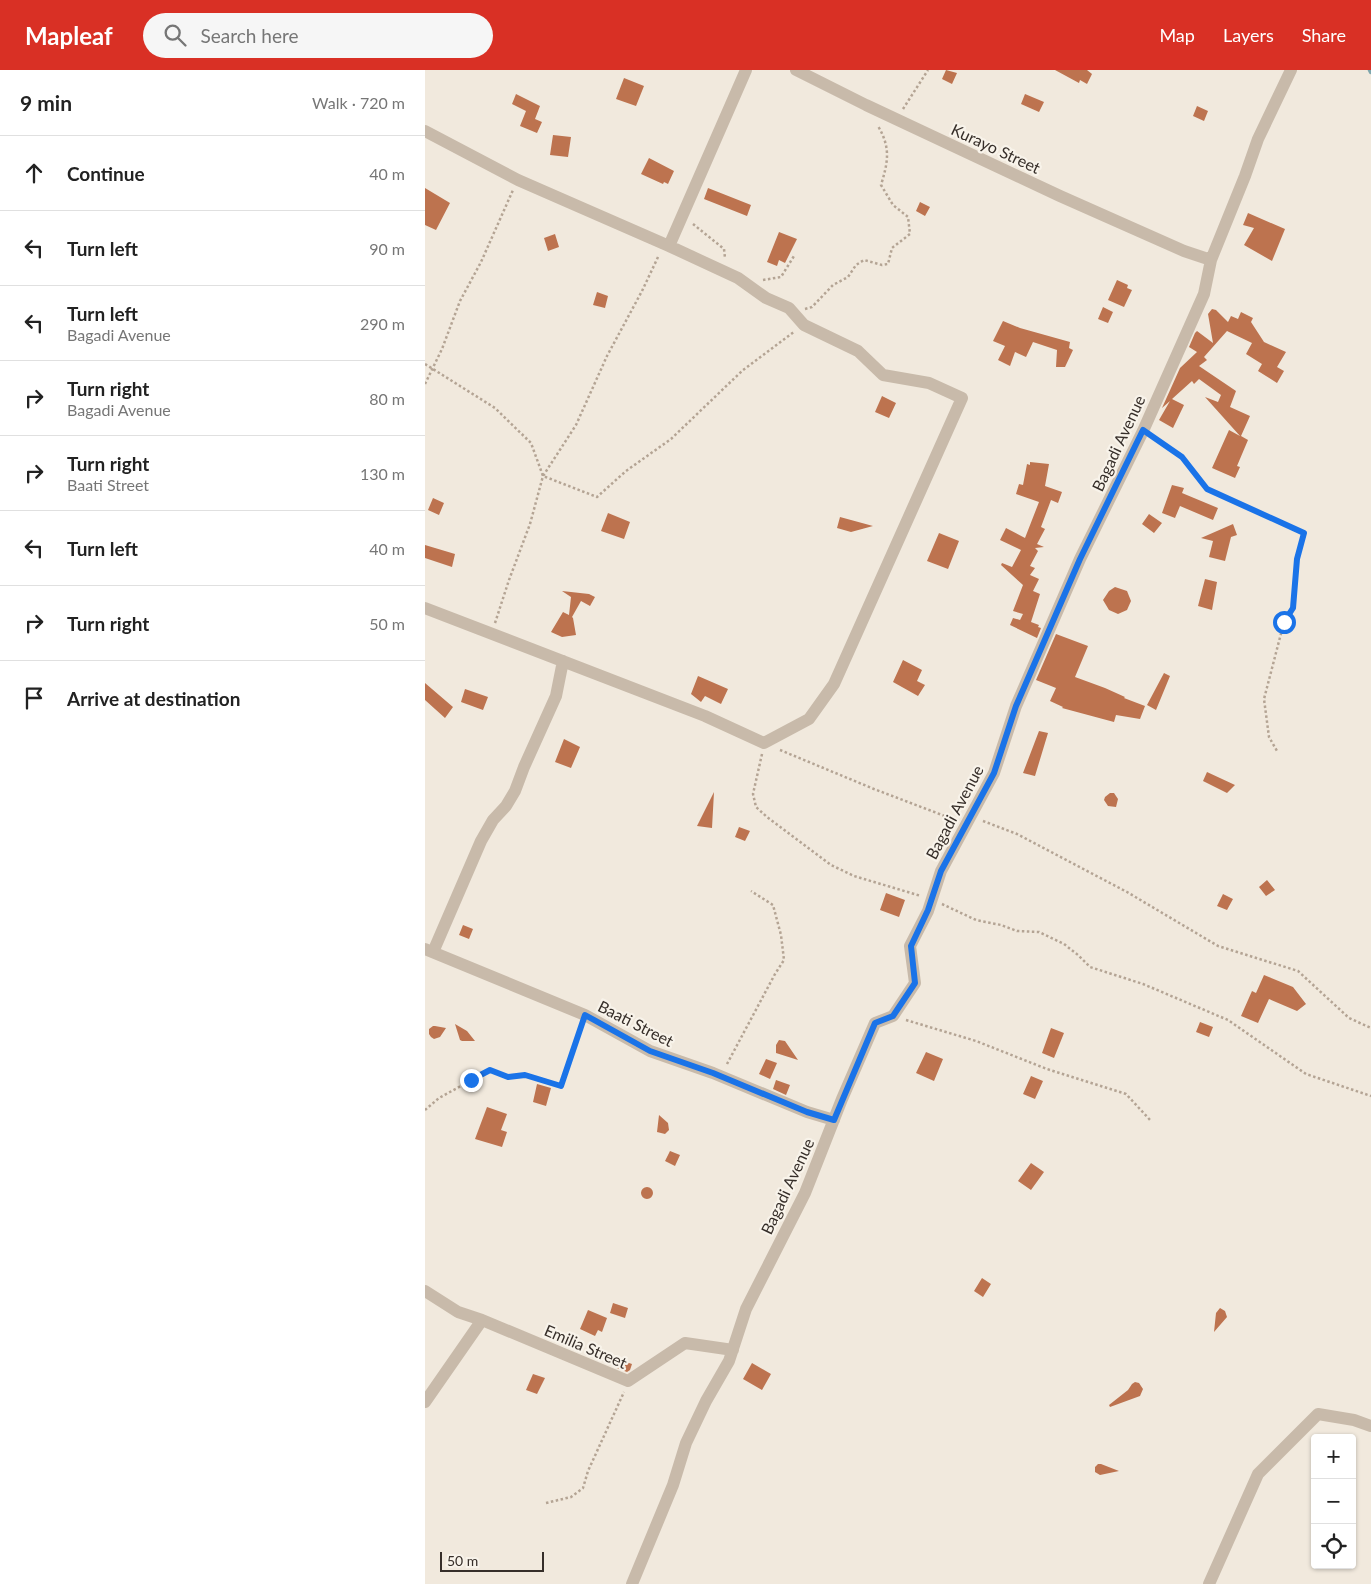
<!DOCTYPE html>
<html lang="en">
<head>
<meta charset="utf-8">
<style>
  :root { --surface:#fff; --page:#f6f6f6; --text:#222; --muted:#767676; --line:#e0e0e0; --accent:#d93025 }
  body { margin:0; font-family:Lato,sans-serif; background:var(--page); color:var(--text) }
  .controls { position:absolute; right:15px; bottom:15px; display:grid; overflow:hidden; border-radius:5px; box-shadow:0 1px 4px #0004 }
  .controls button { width:45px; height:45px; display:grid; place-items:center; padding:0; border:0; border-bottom:1px solid var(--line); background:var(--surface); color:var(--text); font:25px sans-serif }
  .scale { position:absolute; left:15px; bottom:12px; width:104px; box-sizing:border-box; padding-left:5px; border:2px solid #362e29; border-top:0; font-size:14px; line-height:18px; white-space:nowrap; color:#362e29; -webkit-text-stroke:4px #f8f3ea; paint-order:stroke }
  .stop { position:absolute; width:15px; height:15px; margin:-11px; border:4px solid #1a73e8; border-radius:50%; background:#fff }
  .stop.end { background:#1a73e8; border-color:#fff; box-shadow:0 1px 5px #0008 }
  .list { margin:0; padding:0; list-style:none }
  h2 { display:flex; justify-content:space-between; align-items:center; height:65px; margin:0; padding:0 20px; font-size:21px }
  h2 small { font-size:16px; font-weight:400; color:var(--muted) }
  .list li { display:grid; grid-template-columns:32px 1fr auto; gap:15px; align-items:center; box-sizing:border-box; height:75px; padding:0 20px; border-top:1px solid var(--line) }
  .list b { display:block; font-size:19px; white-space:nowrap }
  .list p { margin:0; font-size:16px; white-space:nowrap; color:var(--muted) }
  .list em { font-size:16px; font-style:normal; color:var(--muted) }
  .icon { flex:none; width:28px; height:28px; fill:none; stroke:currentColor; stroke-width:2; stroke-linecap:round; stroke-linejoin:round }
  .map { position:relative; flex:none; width:946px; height:1514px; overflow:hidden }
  header { display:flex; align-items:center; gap:30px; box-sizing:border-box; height:70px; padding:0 25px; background:var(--accent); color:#fff }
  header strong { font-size:24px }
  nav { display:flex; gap:28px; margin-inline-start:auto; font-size:18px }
  .search { width:350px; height:45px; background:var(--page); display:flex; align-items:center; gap:12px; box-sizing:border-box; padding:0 18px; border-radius:28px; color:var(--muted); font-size:19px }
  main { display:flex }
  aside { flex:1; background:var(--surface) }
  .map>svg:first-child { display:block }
</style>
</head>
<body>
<header>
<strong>Mapleaf</strong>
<div class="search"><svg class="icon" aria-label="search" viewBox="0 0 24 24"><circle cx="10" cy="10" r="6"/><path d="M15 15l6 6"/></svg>Search here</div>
<nav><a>Map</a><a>Layers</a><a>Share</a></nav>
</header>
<main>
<aside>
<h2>9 min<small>Walk · 720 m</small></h2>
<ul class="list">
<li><svg class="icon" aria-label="ahead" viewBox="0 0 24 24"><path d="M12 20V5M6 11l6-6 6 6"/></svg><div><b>Continue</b></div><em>40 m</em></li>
<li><svg class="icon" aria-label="left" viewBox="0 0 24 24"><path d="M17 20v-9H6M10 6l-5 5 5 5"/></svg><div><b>Turn left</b></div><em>90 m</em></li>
<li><svg class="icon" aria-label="left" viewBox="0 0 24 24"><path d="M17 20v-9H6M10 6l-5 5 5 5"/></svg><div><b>Turn left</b><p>Bagadi Avenue</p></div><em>290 m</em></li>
<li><svg class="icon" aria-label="right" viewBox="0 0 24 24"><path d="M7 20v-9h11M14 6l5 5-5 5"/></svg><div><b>Turn right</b><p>Bagadi Avenue</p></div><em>80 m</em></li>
<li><svg class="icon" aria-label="right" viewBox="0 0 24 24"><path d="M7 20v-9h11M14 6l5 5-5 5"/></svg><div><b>Turn right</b><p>Baati Street</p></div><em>130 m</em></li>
<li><svg class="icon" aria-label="left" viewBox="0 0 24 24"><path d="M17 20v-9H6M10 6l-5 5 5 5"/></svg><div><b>Turn left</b></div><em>40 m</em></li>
<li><svg class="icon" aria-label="right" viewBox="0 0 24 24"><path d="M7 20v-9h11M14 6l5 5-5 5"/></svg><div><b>Turn right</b></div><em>50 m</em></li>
<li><svg class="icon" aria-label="arrive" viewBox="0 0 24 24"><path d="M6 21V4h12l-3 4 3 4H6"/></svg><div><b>Arrive at destination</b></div></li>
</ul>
</aside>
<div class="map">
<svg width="946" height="1514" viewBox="0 0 946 1514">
  <rect width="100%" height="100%" fill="#f1e9dd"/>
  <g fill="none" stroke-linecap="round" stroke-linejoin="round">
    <path stroke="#7ea6ac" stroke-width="4.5" d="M 945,0 L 946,2"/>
  </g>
  <path fill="#bd734f" d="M 521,0 L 532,3 L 527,14 L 517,9 Z
    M 630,0 L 662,0 L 667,4 L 662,14 L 655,10 L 654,13 Z
    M 199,8 L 219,16 L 211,36 L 191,29 Z
    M 91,24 L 115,36 L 110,49 L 117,52 L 112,63 L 95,56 L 101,41 L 87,34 Z
    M 600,24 L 619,32 L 614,42 L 596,34 Z
    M 772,36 L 783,41 L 779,51 L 768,46 Z
    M 128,65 L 146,67 L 143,87 L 125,85 Z
    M 224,88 L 249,101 L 243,114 L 239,112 L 238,114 L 216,104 Z
    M 0,118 L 25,133 L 11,160 L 0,155 Z
    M 283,118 L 326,135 L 322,146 L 279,129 Z
    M 495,132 L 505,137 L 500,146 L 491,141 Z
    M 823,143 L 860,159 L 847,191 L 819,175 L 829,158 L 818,155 Z
    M 354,162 L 372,169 L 360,193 L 354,190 L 352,196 L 342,192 Z
    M 130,164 L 134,177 L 123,181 L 119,168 Z
    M 692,210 L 703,215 L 702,218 L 707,220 L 699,237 L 683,230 Z
    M 172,222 L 183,226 L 180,238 L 168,235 Z
    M 678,237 L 688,242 L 683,253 L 673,249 Z
    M 787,239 L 791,240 L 803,252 L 806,246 L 813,249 L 816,242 L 828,248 L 826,252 L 839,272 L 861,282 L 852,297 L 859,301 L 852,313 L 833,301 L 837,294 L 821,284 L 827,273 L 802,261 L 779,287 L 782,290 L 774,296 L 811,321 L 805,337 L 825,346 L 816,366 L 823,370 L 812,396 L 815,397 L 810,408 L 787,398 L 804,360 L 815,366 L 780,327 L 793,332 L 796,325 L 774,309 L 769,314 L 767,311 L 747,329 L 759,335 L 748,358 L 734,350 L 745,331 L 737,338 L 755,298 L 772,282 L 764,277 L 770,263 L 772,261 L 788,273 L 783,244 Z
    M 578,251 L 595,258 L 645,272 L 644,278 L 648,280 L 640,297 L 631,297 L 632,280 L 608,272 L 601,287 L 590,282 L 585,296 L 573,290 L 580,276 L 568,271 Z
    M 457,326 L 471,333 L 464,348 L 450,342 Z
    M 605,392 L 624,394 L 620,416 L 637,422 L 633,433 L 626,430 L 616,457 L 620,459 L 612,474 L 619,477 L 610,478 L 613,481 L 605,496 L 610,498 L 605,505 L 614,509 L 608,521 L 615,524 L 606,552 L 614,555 L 613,557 L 616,558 L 612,568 L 585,555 L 588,548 L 595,550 L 598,544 L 588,541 L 598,515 L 576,495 L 577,493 L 587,497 L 596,480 L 575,470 L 581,458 L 600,468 L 614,432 L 591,424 L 594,414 L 598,415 L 602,394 L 605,395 Z
    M 747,415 L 759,418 L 757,423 L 793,438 L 788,450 L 755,436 L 750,448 L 737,443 Z
    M 8,428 L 19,433 L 14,445 L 3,440 Z
    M 183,443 L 205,452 L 199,469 L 176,461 Z
    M 724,444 L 737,453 L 729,463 L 717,454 Z
    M 415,447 L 448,456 L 426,462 L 412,458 Z
    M 808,454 L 812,465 L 806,467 L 800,491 L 784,487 L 788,471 L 776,468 Z
    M 514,463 L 534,471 L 523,499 L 502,491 Z
    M 0,475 L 30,484 L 27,497 L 0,488 Z
    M 780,509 L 792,512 L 787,540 L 773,536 Z
    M 690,517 L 702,521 L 706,531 L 702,540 L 693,544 L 684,540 L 678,530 L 684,521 Z
    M 137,521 L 164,524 L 170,527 L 165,536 L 156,531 L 147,547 L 148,548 L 151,565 L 137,567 L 126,562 L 138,542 L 144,545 L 146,527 Z
    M 631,564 L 663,576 L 650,607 L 680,618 L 700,627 L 699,628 L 720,636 L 715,649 L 691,645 L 689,652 L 637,638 L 638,637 L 625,631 L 631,618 L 611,610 Z
    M 478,590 L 497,600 L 492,611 L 500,615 L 493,626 L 468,612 Z
    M 739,603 L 745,606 L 731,640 L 722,635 Z
    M 273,606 L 303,619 L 296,634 L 280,626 L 276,632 L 266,624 Z
    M 0,613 L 28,637 L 20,648 L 0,630 Z
    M 40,619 L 63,627 L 58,640 L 36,632 Z
    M 614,661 L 623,663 L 610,706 L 598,703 Z
    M 139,669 L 155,677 L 146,698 L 130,692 Z
    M 782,702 L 810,715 L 802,723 L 778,711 Z
    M 289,722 L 287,758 L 272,756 Z
    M 685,723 L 689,723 L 693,729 L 691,737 L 683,736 L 679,730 L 680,727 Z
    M 314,757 L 325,761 L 320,771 L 310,767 Z
    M 842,810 L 850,820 L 841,826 L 834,817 Z
    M 461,823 L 480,830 L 474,847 L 455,840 Z
    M 798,824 L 808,829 L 802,840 L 792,836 Z
    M 38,855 L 48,859 L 44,869 L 34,865 Z
    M 839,905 L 868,917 L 881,934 L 872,941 L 844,929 L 833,953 L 816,946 L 827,921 L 831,923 Z
    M 775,952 L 788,957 L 784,967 L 771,962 Z
    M 30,954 L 42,961 L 50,971 L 37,971 L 35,970 Z
    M 8,956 L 10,956 L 21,958 L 15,967 L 9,969 L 6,967 L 4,964 L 4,959 Z
    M 626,958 L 639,963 L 629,988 L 617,983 Z
    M 354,970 L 360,971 L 373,990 L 351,983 L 351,975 Z
    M 501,982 L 518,989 L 509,1011 L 491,1003 Z
    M 341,989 L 352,993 L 345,1009 L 334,1004 Z
    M 606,1006 L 618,1011 L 610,1029 L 598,1024 Z
    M 351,1010 L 365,1015 L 361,1025 L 348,1019 Z
    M 112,1014 L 126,1018 L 121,1036 L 108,1032 Z
    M 62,1037 L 82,1044 L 76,1060 L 82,1062 L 77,1077 L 50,1069 Z
    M 234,1045 L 243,1053 L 244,1060 L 240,1064 L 232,1062 Z
    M 245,1081 L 255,1085 L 250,1096 L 240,1091 Z
    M 606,1093 L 619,1102 L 606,1120 L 593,1111 Z
    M216 1123a6 6 0 1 1 12 0a6 6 0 1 1-12 0Z
    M 557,1208 L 566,1214 L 558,1227 L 549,1221 Z
    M 188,1233 L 203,1238 L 200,1248 L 185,1243 Z
    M 795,1238 L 800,1241 L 802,1247 L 789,1262 L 791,1243 Z
    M 163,1240 L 182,1248 L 177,1262 L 173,1260 L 170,1266 L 155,1259 Z
    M 195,1290 L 207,1294 L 205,1300 L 202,1302 L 192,1298 Z
    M 327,1293 L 346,1304 L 337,1320 L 318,1309 Z
    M 108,1304 L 120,1308 L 112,1324 L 101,1320 Z
    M 710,1312 L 714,1313 L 718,1319 L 715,1326 L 685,1337 L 684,1335 L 703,1320 L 707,1314 Z
    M 673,1394 L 676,1394 L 694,1401 L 675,1405 L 670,1402 L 670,1397 Z"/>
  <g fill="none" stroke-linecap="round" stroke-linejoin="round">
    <path stroke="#b4a494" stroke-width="2.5" stroke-dasharray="2.5 2.5" stroke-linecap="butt" d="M 478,39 L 503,0
      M 268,154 L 299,179 L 300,188
      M 338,210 L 356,207 L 369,186
      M 380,239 L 387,237 L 408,215 L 423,207 L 431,195 L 439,190 L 457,195 L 463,194 L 467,178 L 485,164 L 483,147 L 468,135 L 456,115 C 463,92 466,78 453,56
      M 0,294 L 70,338 L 106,373 L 118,406 L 172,427 L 201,401 L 246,369 L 318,300 L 370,261
      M 0,314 L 17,279 L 35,231 L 56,192 L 88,120
      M 729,368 L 757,387 L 782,419 L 879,463 L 871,489 L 868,538 L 859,552 L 839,629 L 844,667 L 852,681
      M 70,553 L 84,510 L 105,454 L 118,406 L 151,355 L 182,286 L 217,221 L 234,185
      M 355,680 L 449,719 L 525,748 L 531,748
      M 337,684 L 328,724 L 331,737 L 342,747 L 406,795 L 429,806 L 496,826
      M 558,751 L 592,764 L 702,822 L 793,876 L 873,901 L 924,948 L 946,958
      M 517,834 L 551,850 L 576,855 L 592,861 L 614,862 L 639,874 L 653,885 L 665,897 L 718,914 L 803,950 L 881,1004 L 946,1026
      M 481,950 L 551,971 L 622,999 L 701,1024 L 726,1051
      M 302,994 L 350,904 L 359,890 L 356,865 L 348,835 L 326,821
      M 0,1040 L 14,1028 L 65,1000 L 83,1007 L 100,1005 L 136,1016 L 156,957
      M 121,1433 L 146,1427 L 158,1418 L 163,1401 L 199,1322"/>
    <path stroke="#c8baaa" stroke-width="12" d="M 371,0 L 441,35 L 635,126 L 759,181 L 786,190
      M 0,61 L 93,110 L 244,176 L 321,0
      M 0,538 L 280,646 L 339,673 L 384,649 L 409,614 L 537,328 L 504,313 L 458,305 L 433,281 L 379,255 L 364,238 L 341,228 L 313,208 L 244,176
      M 0,879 L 160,945 L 225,981 L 288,1003 L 382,1042 L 409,1050
      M 8,882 L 56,771 L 68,750 L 81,736 L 90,721 L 99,697 L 131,626 L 138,591
      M 0,1221 L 33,1242 L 57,1250 L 203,1311 L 260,1273 L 308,1280
      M 0,1332 L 57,1250
      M 207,1514 L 248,1415 L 261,1373 L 281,1331 L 304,1291 L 321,1239 L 380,1123 L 417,1029 L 450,953 L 468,946 L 490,913 L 485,876 L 503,841 L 516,801 L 569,703 L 591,636 L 655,489 L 718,361 L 779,224 L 786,190 L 820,106 L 833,69 L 866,0
      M 784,1514 L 833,1404 L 893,1344 L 929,1350 L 946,1356"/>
  </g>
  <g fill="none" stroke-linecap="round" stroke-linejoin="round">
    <path stroke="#1a73e8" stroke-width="6" d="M 46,1010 L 65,1000 L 83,1007 L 100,1005 L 136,1016 L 160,945 L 225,981 L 288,1003 L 382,1042 L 409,1050 L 450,953 L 468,946 L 490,913 L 486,876 L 503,840 L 516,801 L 569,703 L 591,636 L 655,489 L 718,360 L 757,387 L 782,419 L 879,463 L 872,489 L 868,538 L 859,552"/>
  </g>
  <g text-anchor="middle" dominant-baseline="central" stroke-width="4.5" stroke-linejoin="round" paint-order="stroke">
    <g font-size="16" fill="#362e29" stroke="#f8f3ea">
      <text transform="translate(571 78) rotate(25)">Kurayo Street</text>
      <text transform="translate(693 373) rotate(-65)">Bagadi Avenue</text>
      <text transform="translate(529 742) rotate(-62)">Bagadi Avenue</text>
      <text transform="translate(211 953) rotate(27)">Baati Street</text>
      <text transform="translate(362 1116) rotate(-65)">Bagadi Avenue</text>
      <text transform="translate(161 1276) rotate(23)">Emilia Street</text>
    </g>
  </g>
</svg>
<div class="controls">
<button>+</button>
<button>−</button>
<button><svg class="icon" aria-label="locate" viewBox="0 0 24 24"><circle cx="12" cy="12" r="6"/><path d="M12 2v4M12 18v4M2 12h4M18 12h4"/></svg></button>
</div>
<div class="scale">50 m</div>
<div class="stop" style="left:859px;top:552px"></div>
<div class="stop end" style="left:46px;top:1010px"></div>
</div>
</main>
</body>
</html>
